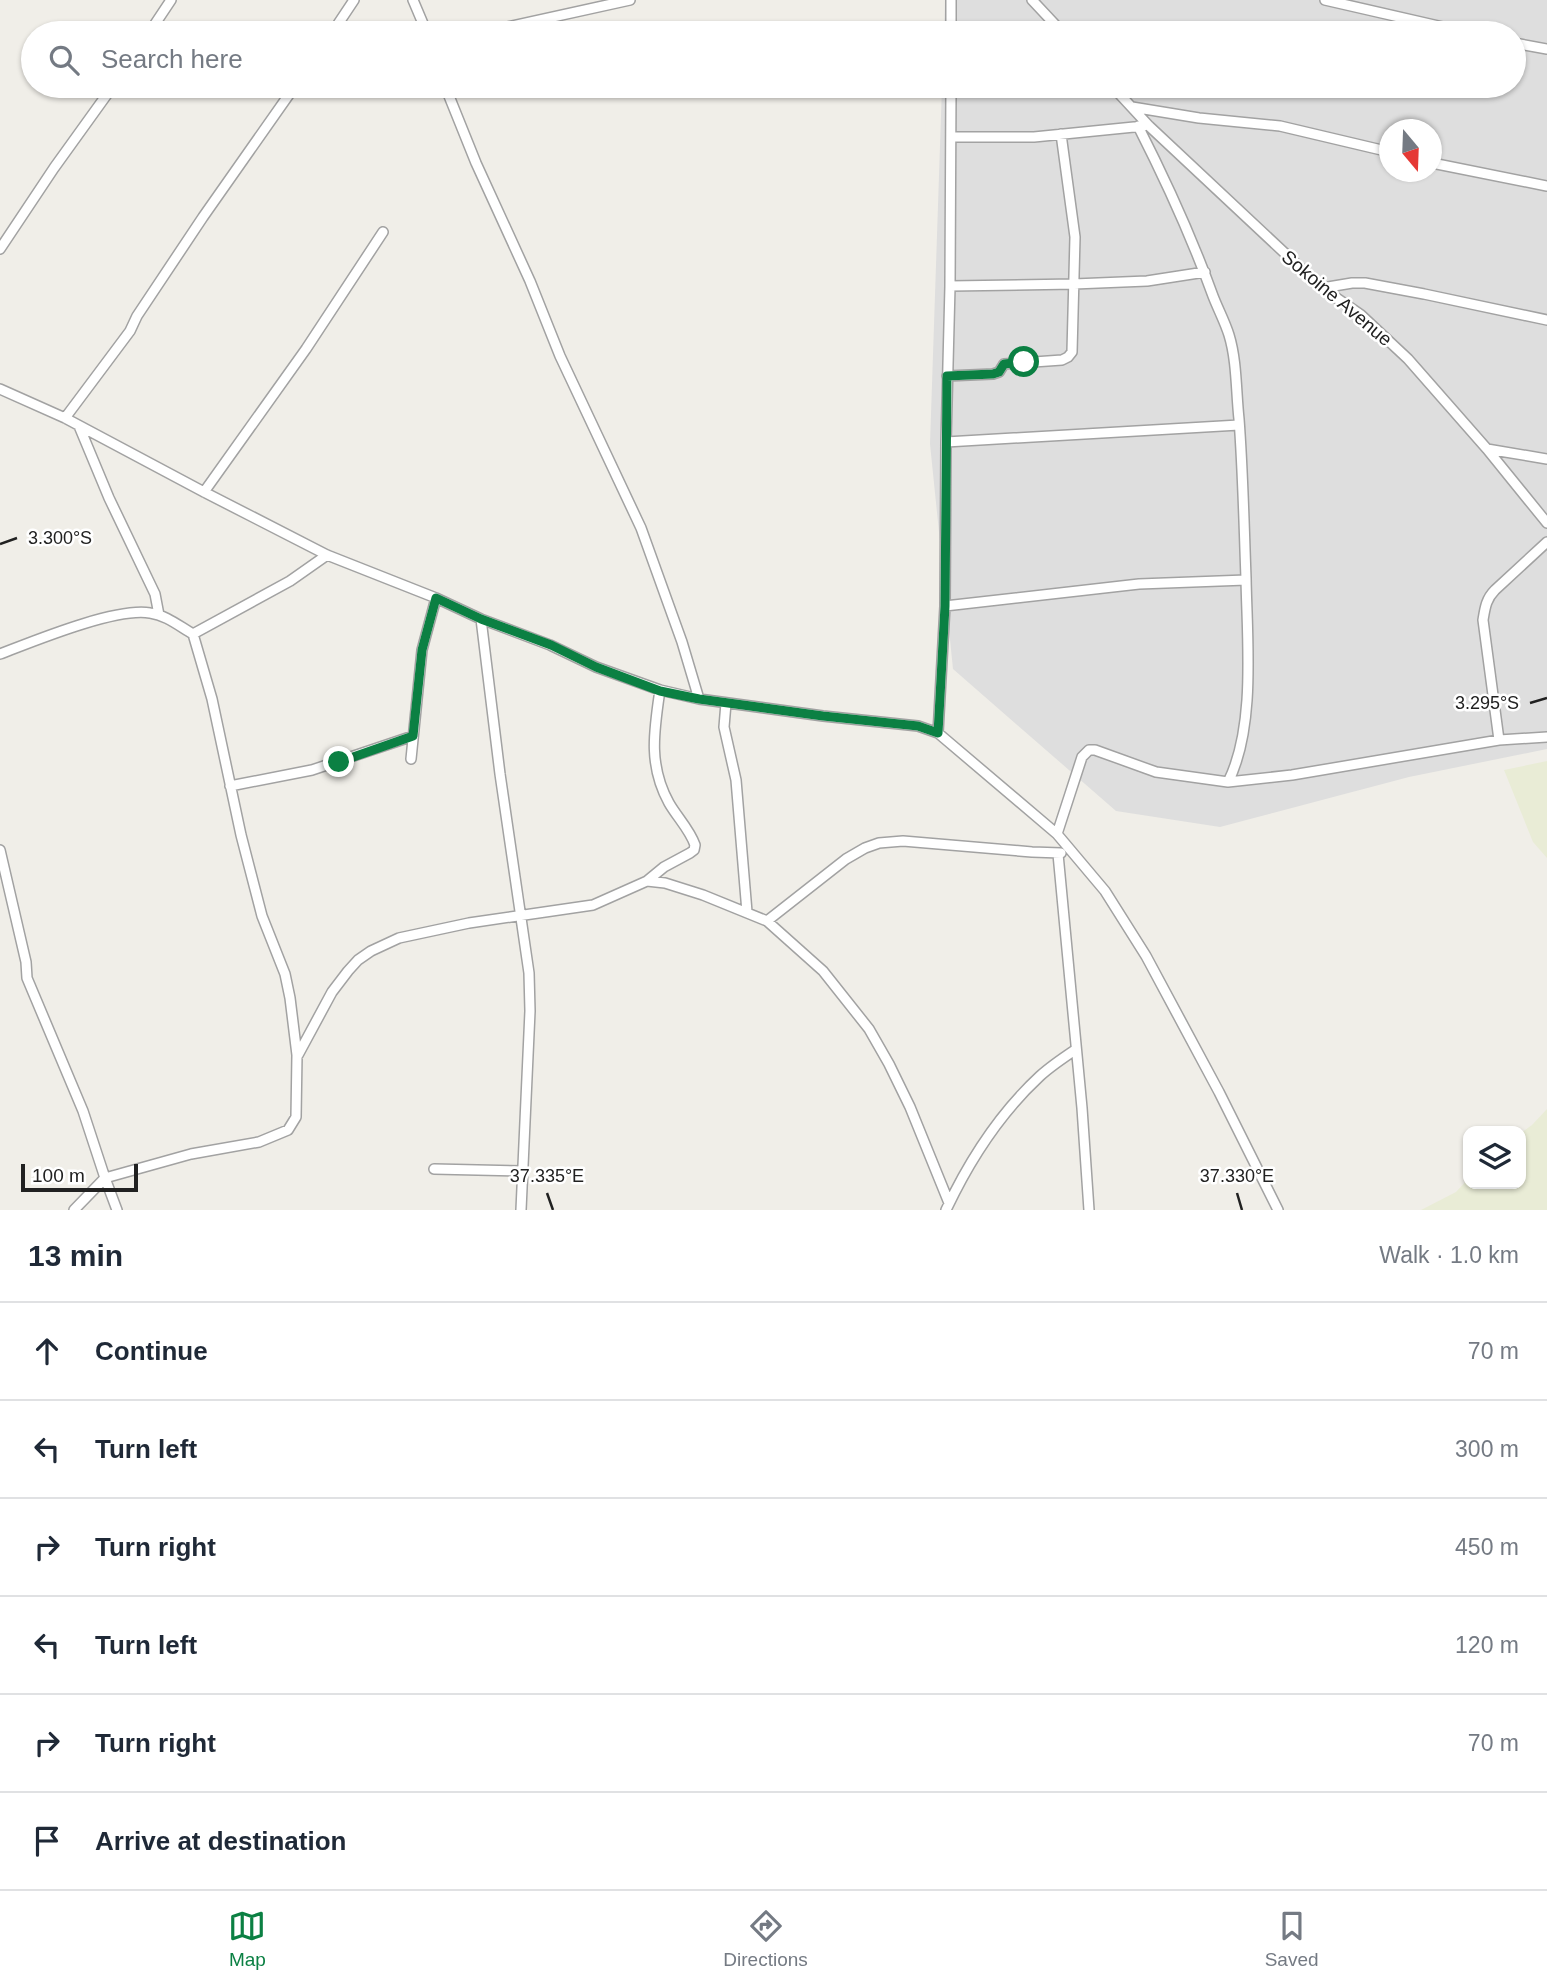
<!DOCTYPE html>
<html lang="en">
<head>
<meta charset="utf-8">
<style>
  :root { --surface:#fff; --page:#f6f6f7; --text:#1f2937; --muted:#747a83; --line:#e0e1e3; --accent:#0b8043 }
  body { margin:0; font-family:Helvetica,sans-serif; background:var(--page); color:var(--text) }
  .controls { position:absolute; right:21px; bottom:21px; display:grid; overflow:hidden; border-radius:14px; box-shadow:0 2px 5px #0004 }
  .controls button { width:63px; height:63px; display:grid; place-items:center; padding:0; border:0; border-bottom:2px solid var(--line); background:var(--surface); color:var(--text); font:35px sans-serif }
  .compass { position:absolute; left:1379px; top:119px; width:63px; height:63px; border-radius:50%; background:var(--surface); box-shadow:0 2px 5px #0004; rotate:161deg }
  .scale { position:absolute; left:21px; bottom:18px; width:117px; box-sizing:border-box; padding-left:7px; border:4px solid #212121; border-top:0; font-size:19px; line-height:24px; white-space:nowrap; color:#212121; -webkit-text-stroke:5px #fff; paint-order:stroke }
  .stop { position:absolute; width:21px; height:21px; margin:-16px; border:5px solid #0b8043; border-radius:50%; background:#fff }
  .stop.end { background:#0b8043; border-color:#fff; box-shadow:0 2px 7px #0008 }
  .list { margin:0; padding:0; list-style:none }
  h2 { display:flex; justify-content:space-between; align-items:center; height:91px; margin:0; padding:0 28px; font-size:30px }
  h2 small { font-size:23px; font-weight:400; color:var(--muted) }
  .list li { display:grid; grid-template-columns:46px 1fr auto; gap:21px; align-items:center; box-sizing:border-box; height:98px; padding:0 28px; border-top:2px solid var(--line) }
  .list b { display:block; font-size:26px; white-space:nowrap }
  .list em { font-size:23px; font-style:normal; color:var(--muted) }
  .icon { flex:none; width:38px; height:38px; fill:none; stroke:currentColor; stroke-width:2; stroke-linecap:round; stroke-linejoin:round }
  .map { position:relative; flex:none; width:1547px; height:1210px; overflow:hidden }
  .search { position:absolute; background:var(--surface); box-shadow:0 2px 5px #0004; left:21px; right:21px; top:21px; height:77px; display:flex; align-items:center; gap:18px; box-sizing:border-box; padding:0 24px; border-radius:38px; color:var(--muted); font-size:26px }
  .sheet { height:679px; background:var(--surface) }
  nav { display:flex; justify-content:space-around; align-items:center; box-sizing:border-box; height:98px; border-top:2px solid var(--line); background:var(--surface); font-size:19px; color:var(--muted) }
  nav a { display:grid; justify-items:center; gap:4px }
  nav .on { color:var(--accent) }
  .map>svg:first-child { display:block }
</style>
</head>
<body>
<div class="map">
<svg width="1547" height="1210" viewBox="0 0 1547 1210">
  <rect width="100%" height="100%" fill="#f0eee8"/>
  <path fill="#dedede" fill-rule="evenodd" d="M 945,0 L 1547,0 L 1547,749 L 1409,777 L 1220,827 L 1116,811 L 953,669 L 930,444 L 942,86 L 1514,86 L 1514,33 L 944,33 ZM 1390,130 L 1432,130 L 1432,172 L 1390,172 Z"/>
  <path fill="#e9ecd6" d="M 1547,761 L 1547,858 L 1533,842 L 1504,770 Z
    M 1547,1109 L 1547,1210 L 1421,1210 L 1456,1192 L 1468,1179 L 1468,1184 L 1521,1184 L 1521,1133 L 1532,1125 Z"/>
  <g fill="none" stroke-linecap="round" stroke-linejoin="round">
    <g stroke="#a2a2a2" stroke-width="12">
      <path id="minor" d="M 413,0 L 427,33
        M 951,0 L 951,33
        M 1032,0 L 1063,33
        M 1325,0 L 1469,33
        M 149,33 L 171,0
        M 332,33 L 354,0
        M 480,33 L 630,0
        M 1514,43 L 1547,49
        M 445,86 L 476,163 L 530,281 L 560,356 L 641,528 L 682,642 L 699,699
        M 1112,86 L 1149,126 L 1322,288 L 1361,315 L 1408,359 L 1487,449 L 1547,523
        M 1132,107 L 1199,118 L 1280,126 L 1390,152
        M 1138,126 C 1166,181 1192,238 1213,296 C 1218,309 1225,322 1229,335 C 1237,361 1236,392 1239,419 C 1243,472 1244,525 1246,578 C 1247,639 1256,727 1228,782
        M 951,137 L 1034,137 L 1144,126
        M 1432,163 L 1547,186
        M 0,249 L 54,168 L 113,86
        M 950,286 L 1074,284 L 1147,281 L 1205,272
        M 1322,288 L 1352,283 L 1365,283 L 1424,294 L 1547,320
        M 947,376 L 993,374 L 999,372 L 1004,364 L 1062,360 L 1068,357 L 1072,352 L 1075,237 L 1061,134
        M 0,389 L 65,418 L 204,492 L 327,555 L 436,598 L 481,619 L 550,645 L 596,667 L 660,690 L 699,699 L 823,716 L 918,726 L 938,733 L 1057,834 L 1105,891 L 1146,956 L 1219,1092 L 1278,1210
        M 65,418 L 130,331 L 137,316 L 203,217 L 295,86
        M 79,426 L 109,498 L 155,594 L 159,615
        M 946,442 L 1239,425
        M 1487,449 L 1547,459
        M 204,492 L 306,349 L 383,232
        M 945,606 L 1139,584 L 1246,580
        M 481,619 L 500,774 L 529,973 L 530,1011 L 521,1210
        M 193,634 L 290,581 L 327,555
        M 0,654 C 34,641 116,607 150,613 C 166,615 179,626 193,634 L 212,699 L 241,835 L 262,916 L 285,974 L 290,998 L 297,1055 L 296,1117 L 288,1130 L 259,1142 L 191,1154 L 105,1178 L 74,1210
        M 726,703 L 724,727 L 736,780 L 747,912
        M 938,733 L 945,606 L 946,442 L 950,286 L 951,86
        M 1499,740 L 1483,620 C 1485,608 1486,599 1495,590 L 1547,542
        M 411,759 L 422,650 L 436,598
        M 230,786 L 312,770 L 413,736
        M 1057,834 L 1082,757 L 1089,750 L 1095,750 L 1156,772 L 1228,782 L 1292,775 L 1499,740 L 1547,737
        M 0,850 L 26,962 L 27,978 L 83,1111 L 105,1178 L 117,1210
        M 1058,854 L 1082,1108 L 1089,1210
        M 647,881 L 664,867 L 690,853 L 694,850 L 695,845 C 690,830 677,817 669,803 C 648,765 654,731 660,690
        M 767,921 L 846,859 L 865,848 L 879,843 L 903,841 L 1032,852 L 1061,853
        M 298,1055 L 332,992 L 348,971 L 358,960 L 371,951 L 399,938 L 469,923 L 593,905 L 647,881 L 665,883 L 703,895 L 767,921 L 823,971 L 869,1029 L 889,1064 L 910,1107 L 949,1203
        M 434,1169 L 524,1171
        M 946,1210 C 969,1161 1000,1113 1040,1076 C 1051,1066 1063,1058 1075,1050"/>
    </g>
    <use href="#minor" stroke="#fff" stroke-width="9"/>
  </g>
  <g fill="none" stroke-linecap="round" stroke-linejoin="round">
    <path stroke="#0b8043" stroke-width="9" d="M 339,762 L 413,736 L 422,650 L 436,598 L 481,619 L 551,645 L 596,667 L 660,691 L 699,699 L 823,716 L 918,726 L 938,733 L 945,606 L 947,376 L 993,374 L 999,372 L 1004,364 L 1024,362"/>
  </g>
  <path fill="none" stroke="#212121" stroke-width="2.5" d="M 0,544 L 17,538M 1530,703 L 1547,698M 547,1193 L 553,1210M 1237,1193 L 1242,1210"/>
  <g text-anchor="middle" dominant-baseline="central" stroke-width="5" stroke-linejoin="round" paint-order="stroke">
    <g font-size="19" fill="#212121" stroke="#fff">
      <text transform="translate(1337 298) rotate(40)">Sokoine Avenue</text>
    </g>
  </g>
  <g font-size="18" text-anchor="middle" fill="#212121" stroke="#fff" stroke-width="5" stroke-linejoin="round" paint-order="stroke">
    <text x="60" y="544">3.300°S</text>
    <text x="1487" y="709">3.295°S</text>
    <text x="547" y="1182">37.335°E</text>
    <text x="1237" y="1182">37.330°E</text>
  </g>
</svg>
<div class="controls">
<button><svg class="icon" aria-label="layers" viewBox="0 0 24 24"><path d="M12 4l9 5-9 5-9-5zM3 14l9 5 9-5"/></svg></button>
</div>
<svg class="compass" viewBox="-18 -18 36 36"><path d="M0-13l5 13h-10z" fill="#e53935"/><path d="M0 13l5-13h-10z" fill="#747a83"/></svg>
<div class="scale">100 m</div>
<div class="stop" style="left:1024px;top:362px"></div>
<div class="stop end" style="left:339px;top:762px"></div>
<div class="search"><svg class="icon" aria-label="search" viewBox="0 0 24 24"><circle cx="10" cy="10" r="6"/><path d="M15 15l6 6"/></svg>Search here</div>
</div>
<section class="sheet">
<h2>13 min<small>Walk · 1.0 km</small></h2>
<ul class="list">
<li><svg class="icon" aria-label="ahead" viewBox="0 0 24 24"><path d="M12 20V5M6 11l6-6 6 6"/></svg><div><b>Continue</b></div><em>70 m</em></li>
<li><svg class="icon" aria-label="left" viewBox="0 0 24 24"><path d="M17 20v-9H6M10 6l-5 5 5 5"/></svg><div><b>Turn left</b></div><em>300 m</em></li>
<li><svg class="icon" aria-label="right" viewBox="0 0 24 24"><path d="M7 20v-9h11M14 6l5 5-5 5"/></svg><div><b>Turn right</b></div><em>450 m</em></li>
<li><svg class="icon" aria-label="left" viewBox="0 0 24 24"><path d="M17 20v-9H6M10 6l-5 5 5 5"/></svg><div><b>Turn left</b></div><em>120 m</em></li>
<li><svg class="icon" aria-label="right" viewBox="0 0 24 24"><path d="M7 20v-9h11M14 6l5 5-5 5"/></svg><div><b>Turn right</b></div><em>70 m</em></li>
<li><svg class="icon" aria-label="arrive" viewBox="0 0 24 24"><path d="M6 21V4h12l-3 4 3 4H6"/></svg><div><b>Arrive at destination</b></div></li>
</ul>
</section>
<nav>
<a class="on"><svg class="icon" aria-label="map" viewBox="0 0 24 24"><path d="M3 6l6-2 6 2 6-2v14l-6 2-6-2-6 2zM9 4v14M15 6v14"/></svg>Map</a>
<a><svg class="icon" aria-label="directions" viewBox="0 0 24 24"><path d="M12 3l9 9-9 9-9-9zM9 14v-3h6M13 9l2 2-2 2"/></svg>Directions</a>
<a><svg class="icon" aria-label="saved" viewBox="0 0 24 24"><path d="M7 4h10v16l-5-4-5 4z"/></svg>Saved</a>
</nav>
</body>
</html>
